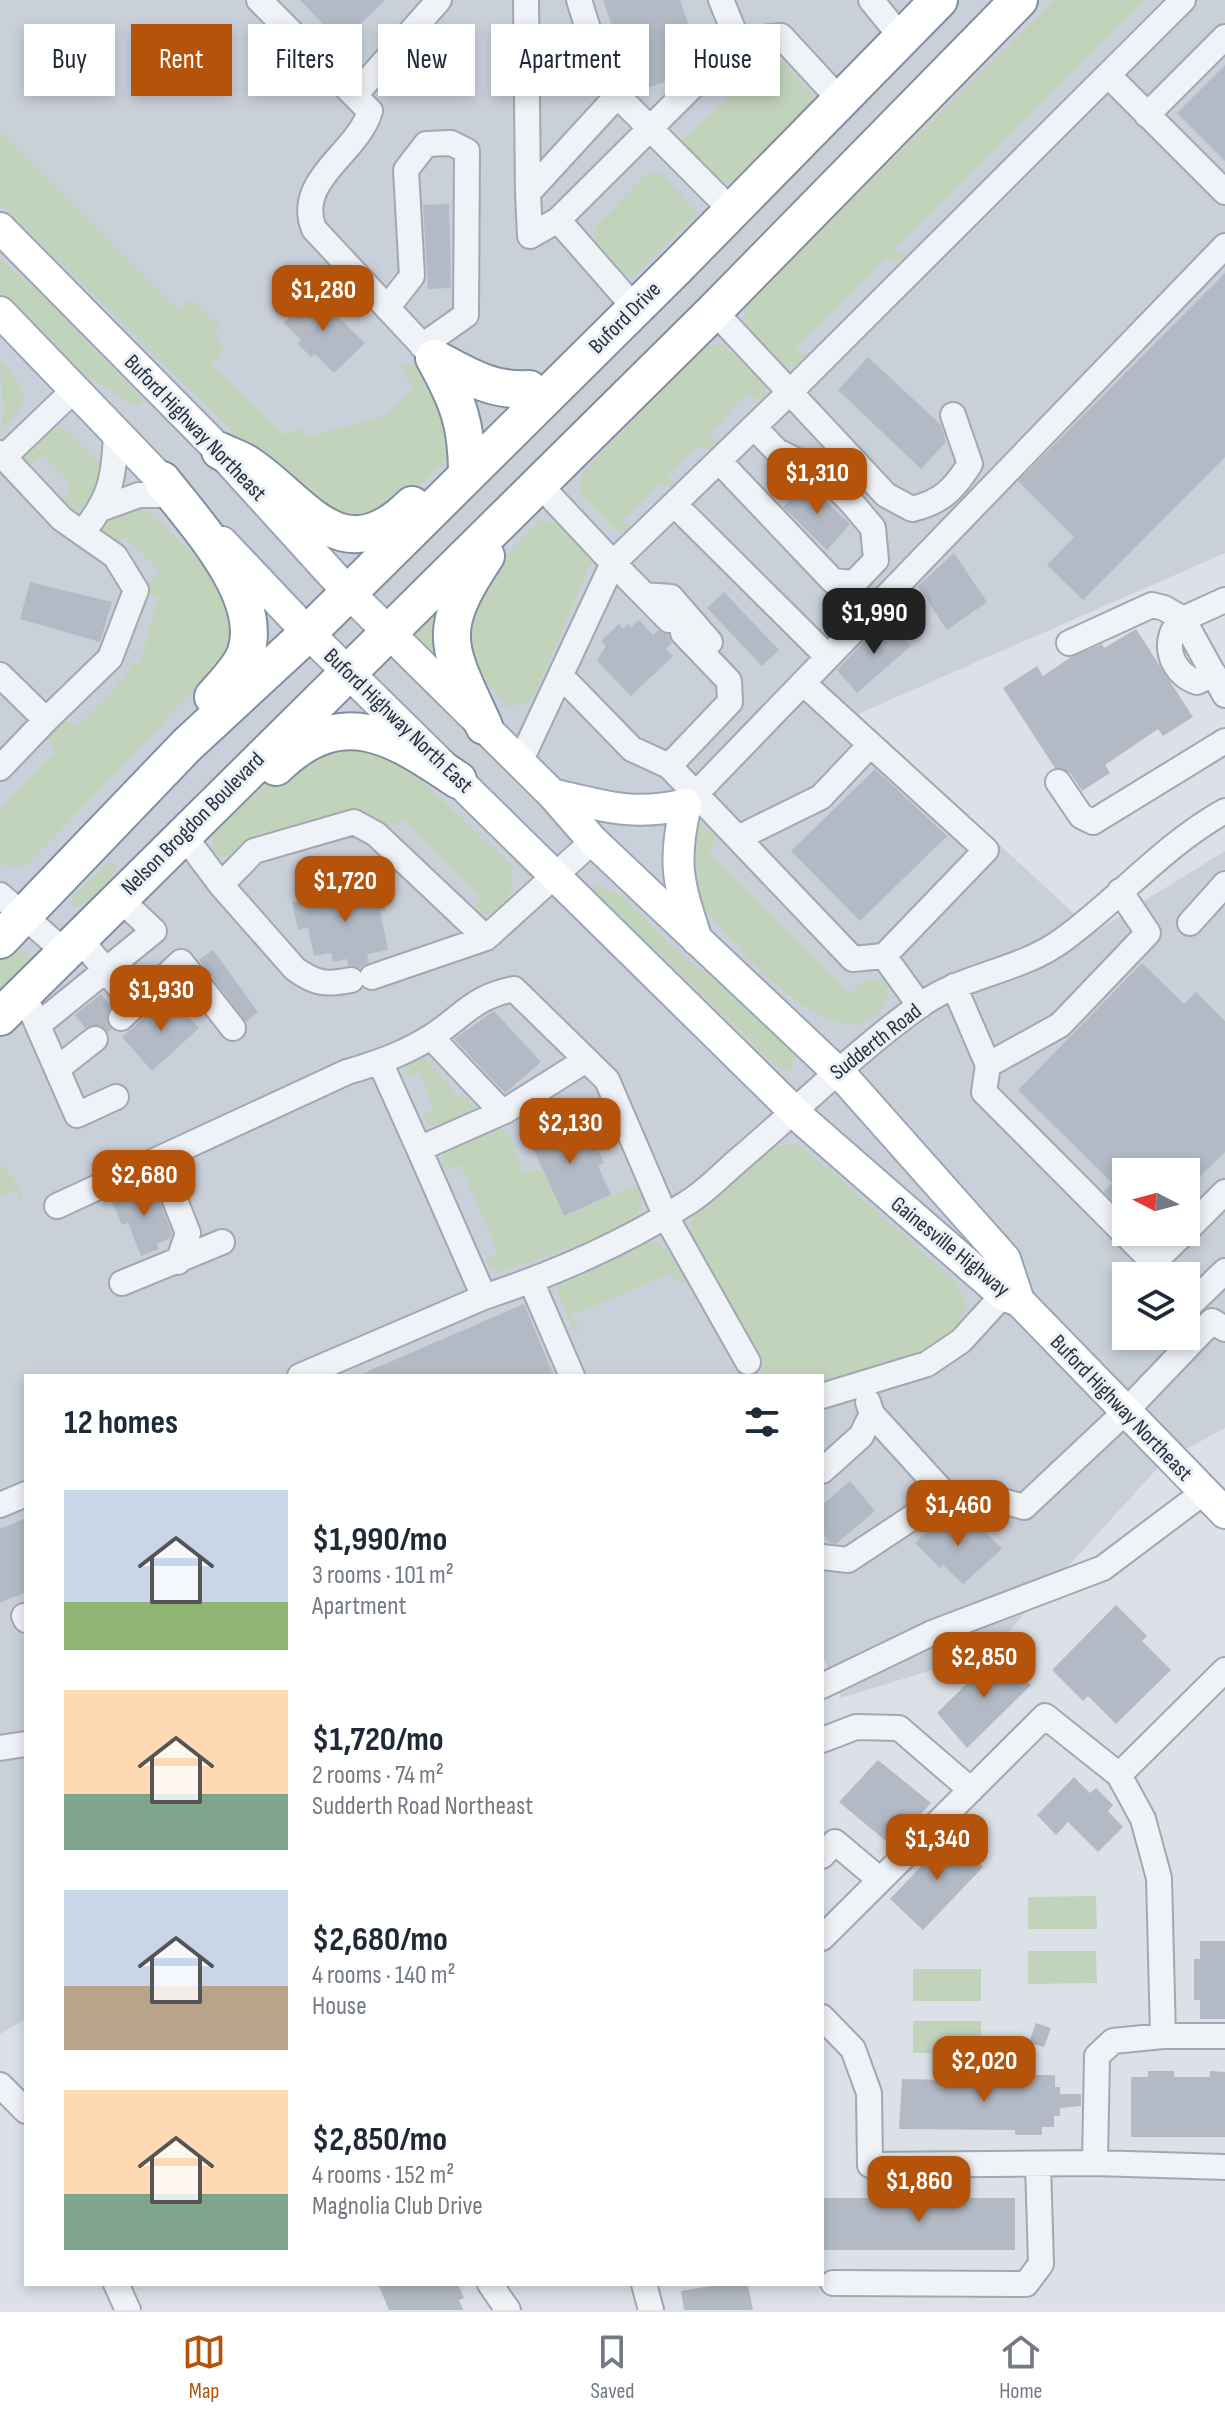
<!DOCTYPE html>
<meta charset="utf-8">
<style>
:root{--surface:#fff;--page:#f2f2f3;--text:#1f2937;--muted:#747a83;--line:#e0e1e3;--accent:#b45309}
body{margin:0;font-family:"Sofia Sans Condensed",sans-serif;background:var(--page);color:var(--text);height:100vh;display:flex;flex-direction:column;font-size:30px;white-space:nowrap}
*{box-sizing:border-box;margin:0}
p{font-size:26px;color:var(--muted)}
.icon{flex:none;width:44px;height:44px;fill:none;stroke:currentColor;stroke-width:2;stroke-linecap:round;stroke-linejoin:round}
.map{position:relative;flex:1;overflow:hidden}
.details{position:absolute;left:24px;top:1374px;width:800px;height:912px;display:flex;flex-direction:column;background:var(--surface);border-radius:0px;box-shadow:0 4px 12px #0003}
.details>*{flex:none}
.top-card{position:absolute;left:24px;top:24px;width:800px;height:72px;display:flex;gap:16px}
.needle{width:52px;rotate:276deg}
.tools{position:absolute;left:1112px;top:1158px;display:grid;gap:16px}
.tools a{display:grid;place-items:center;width:88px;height:88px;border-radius:0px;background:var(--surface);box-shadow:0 4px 12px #0003;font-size:40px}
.price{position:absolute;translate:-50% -68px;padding:0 18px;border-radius:16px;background:var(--accent);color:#fff;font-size:26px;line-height:52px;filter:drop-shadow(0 2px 4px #0008)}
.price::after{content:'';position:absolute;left:50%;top:48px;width:24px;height:18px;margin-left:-12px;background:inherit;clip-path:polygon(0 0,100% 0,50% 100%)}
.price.on{background:#222;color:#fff}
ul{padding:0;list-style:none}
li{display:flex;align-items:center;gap:24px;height:200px;padding:0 40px}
li span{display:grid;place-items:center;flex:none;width:224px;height:160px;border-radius:0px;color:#555}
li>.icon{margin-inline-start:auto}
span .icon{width:96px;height:96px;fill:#fffc;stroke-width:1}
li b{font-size:34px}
h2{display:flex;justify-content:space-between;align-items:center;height:96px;padding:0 40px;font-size:34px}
.chip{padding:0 28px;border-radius:0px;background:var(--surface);box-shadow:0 4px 12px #0003;font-size:28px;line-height:72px}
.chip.on{background:var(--accent);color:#fff}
.dock{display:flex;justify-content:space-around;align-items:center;height:112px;border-top:2px solid var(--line);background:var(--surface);font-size:22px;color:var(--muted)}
.dock a{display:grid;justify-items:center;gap:4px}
.dock .on{color:var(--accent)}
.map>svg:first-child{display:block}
</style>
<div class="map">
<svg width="1225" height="2310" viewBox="0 0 1225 2310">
<rect width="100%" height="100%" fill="#dce1e8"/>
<!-- built -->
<path fill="#cad0da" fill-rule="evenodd" d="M0,0h1225v553l-367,161 236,218 131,-81v577l-61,33 -174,191 -149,46 -19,-44v-278h-796v643l-26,15zM1126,1172h60v60h-60zM1126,1276h60v60h-60z"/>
<!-- green -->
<path fill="#c2d3bc" d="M1054,0h91l-251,249 13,9 -2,6 -18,-7 -92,91 14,9c-7,9 -14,10 -24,8 -17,-18 -53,-39 -36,-64z
M776,60l7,2 29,31 1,9 -83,82h-10l-39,-43 77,-73z
M0,131l178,179 13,-11 29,27 -6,9 10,14 -13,15 73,71 17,-7 7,9 79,-22 26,-28 -12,-17 4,-6c45,4 42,56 45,90l-5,7 -52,50 -49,10 -95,-73 -249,-245z
M648,173h14l36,41 -68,65 -34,-36 -3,-14z
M0,259l41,35 102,106 -5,7 -68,-40 -70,-73z
M720,343l44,39 2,16 -4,3 -15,-7 -39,40 12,9 -7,9 -16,-6 -30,29 12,11 -4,4 -15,-7 -39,38 11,6v5l-16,-2 -36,-36v-18l123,-129z
M0,361c31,33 33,38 0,72l3,-20z
M63,426l44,44 -3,15 -25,26 -6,-1 -10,-13 9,-12 -29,-30 -11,9 -9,-6 23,-29z
M140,504c28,27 92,76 92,117 0,17 -8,32 -17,47l-187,196 -14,3 -14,-3v-55l55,-58 -8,-15 18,-17 12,8 55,-57 -9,-9 17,3 18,-67 -10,-3 -2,-8 14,-15 -34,-34 -11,10 -15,-16 21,-22z
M540,520l17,4 35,36 -56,132 -9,10 -19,5 -38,-41 -6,-18 16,-65z
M443,600l-5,59 -26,-26z
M322,743l76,15 111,106c12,20 -6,55 -31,50l-4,-7 8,-9 -79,-79 -12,8 -24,-14 -93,20 -44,25 -17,-6v-17c35,-37 67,-64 109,-92z
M701,823l17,15 -10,13 141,142c11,-8 25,-21 38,-10 5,13 -1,23 -11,32 -51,44 -162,-90 -188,-129l4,-62z
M109,862l8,5 -17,28 -24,13 -4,-1 2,-12z
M595,883l28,14 62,62 45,29 65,67 -3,15h-12l-132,-127 -38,-29 -17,-26z
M13,950l17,1c-1,20 -16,34 -30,48v-42z
M422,1055l37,43 8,-1 7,10c-11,13 -36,24 -51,14l1,-6 10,-5 -14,-38 -14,5 -1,-13z
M497,1126l10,5 17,42 17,-5 23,49 72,-32 7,10c0,8 -3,17 -10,23 -19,17 -102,43 -131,54l-11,-3 -6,-8 13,-8 -38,-89 -14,6 -5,-6 5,-16z
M786,1144h11l11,8 148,129 11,23c-9,48 -106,65 -145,77v-5h-57l-74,-138 -2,-14 6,-11 76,-64z
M0,1164l18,20 5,19 -8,-12 -15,6z
M648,1241c19,1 36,25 38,42l-5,1 -11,-10 -100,42 11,12 -4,3 -5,-3 -15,-37 3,-11z
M1096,1896l1,33h-69v-32z
M1028,1951h68l1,32 -69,1z
M913,1969h68v32h-68z
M913,2021h68v32h-68z"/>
<!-- building -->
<path fill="#b3bac5" d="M300,0h85l-44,43z
M603,0h77l20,58 -18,18 -47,16z
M1225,65v96l-48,-48z
M449,204l2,84 -23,1 -5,-84z
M1225,273v184l-142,143 -36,-35 27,-28 -56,-56z
M312,292l53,51 -31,30 -19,-19 -4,3 -13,-13 3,-4 -17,-17z
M868,357l73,68 5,17 -25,27 -83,-79z
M806,482l44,42 -23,26 -44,-43z
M954,553l33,49 -40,28 -29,-44z
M30,582l82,20 -12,40 -80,-23z
M724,592l55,58 -17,16 -55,-58z
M887,618l24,28 -54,47 -20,-23z
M639,620l14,15 5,-5 10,5 4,8 -6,6 7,7 -42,40 -34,-35 9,-15 -5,-5 18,-17 4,5 5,-5 3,3z
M1136,629l57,88 -30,19 -5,-7 -53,36 5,8 -28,18 -12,-18 -15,-5 -52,-80 34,-22 6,10 28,-19 31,-13 2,4z
M875,769l72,67 -87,85 -69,-70z
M381,883l5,27 -6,1 8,39 -21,4 2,8 -9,6 -12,-3 -1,-6 -14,3 -2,-9 -17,3 -6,-29 -10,3 -6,-28z
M213,950l45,62 -12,10 -47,-62z
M1142,963l42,41 12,-12 29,29v131l-39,38v-18h-60v42l-22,-22 8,-9 -94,-93z
M101,994l10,13 -4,7 5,15 -4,3 -8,-7 -15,3 -10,-13z
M170,995l29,33 -47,43 -30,-34z
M494,1011l47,51 -36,31 -51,-54z
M575,1116l14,30 6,-3 9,20 -6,3 13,29 -47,21 -36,-79z
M152,1183l20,50 -2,5 -13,6 2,5 -18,7 -13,-33 -6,2 -11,-26z
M524,1304l30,72h-197z
M850,1481l25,30 -39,33 -5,-1 -9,-10v-28z
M26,1518v74l-26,11v-74z
M950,1518l16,16 11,-11 25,26 -39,35 -20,-19 -3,3 -25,-25 23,-23z
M1116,1605l31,31 -5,5 29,29 -55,54 -28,-28 -5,5 -31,-31z
M999,1652l32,33 -64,63 -30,-35z
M878,1760l53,43 -39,43 -53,-44z
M1074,1777l16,16 6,-5 17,17 -5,6 15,16 -25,25 -30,-30 -12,13 -19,-20z
M952,1834l31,33 -60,63 -33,-31z
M1200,1941h25v78h-25v-19h-6v-41h6z
M1036,2023l15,5 -7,19 -15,-4z
M1148,2071h26v6h36v-6l15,1v65h-94v-60h17z
M1002,2075h53v12h5v7h21v12l-21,2v8h-6v11h-12v8h-27v-5l-116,-1 3,-50 100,2z
M823,2198h192v52h-192z
M378,2284h80l6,14 -5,2 4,10h-74z
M723,2284h25l5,26h-69l-3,-19z"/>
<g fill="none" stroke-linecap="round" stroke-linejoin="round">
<defs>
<path id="minor" d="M259,0l111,111c-12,42 -76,69 -56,118l120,129
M526,0l2,193
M579,0l26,83 127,128
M721,0l17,41 43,-5 60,65
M871,0l31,38
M1108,75l117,117
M355,95l84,-95
M1147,115l78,-78
M558,220l-28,16 -2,-43 89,-97
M387,308l25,-32 -6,-106 20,-26 25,-1 16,8 -1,164 -44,31
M635,308l-77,-88 180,-179
M714,311l172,184 26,14c30,-7 42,-20 58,-45l-17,-49
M0,453l62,66 53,37 21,34 -26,68 -64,62
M4,457l72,-69
M719,461l114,120 21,2 22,-23 -3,-32 -22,-26 -28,-28 -46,-23 -23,-24
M674,504l154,153
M103,508l36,-13h35
M82,533c29,-35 32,-55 34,-99
M645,595l26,2 39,45
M1225,600l-42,19 42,76
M669,620l-56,-57 179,-173 391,-390
M1069,643l83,-38 12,3 19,11c-23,18 -14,54 14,63l17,-8
M0,675l46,45 -46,48
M561,676l71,73 37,17 184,193 31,-3 36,50
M803,683l183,167 -102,106
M520,762l93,-199 -74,-79
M669,766l61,-64 -1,-21 -46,-48
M1058,782l23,34 12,6 132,-81
M686,804l539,-558
M738,838l83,-41 49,-52
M191,845l30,40 33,-34 100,-29 22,12 110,104
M221,885l74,84c21,15 31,16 56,11
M0,895l65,57
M1190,923l35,-39
M79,938l56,68
M372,977l114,-39 107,-97
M954,986l34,79 -4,27 183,184
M31,1010l46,105 39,-18
M121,1018l60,-56 52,66
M38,1025l116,-94 -35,-33
M431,1037l71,75
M380,1062l39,87 86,-38 81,-51
M988,1065l72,-40 88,-92 -28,-42
M57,1069l38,-30
M419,1149l65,148c69,-23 141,-54 203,-94 20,-12 37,-31 55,-46 60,-51 115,-107 180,-153 43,-30 100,-33 142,-65 56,-41 100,-94 161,-128
M159,1160l29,73 -10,29
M57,1206l290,-134c31,-9 59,-19 87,-37 31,-21 40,-38 80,-46l93,91 58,135 83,147
M1186,1231l39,-39
M1154,1262l31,-30
M531,1281l41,95
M122,1283l100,-41
M1193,1302l32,-31
M300,1376l184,-79
M822,1396l105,-32 34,-23 42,-46
M872,1414l80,88
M822,1471l39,-35 11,-22 -4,-12
M0,1505l26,-11
M822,1557l26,3 80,-53 56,-11 40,11 100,-94 88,-92 13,8
M24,1616l2,4
M822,1686l110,-53 171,-65 101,-76
M822,1740l34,-13 43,1 72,62
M0,1748l26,-4
M1119,1775l24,44 16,59 4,158 -50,5 -16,15 -2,107 130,4
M822,1856l13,-14 45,38
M822,1938l223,-222 74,59 106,-105
M822,2017l31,32 16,44 1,72 225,-2
M1163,2036h62
M0,2085l26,26
M833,2283l193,1 15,-20 -3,-100
M116,2284l12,26
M490,2284l18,26
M644,2284l7,26"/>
<path id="major" d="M0,228l220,223 128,141 204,202 41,47 254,240 158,178 14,42 206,212
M0,312l177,184
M222,542l86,91 497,489 198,173 16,6
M552,794c51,12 82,23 134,10 -14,60 -8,78 11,136"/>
<path id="highway" d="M434,358c24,43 33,66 33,116
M434,358c32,17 58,34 95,31
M220,451c10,5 21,8 29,14 55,37 92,110 163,40
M162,480c33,43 102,115 84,172 -5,16 -22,32 -33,45
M484,726c-36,-79 -50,-93 2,-170
M276,767c66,-64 117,-31 182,13
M0,940l187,-195 121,-112 367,-364 264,-269
M0,1017l714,-706 305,-311"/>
</defs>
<!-- minor casing -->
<use href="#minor" stroke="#a1a8b2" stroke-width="28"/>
<!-- major casing -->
<use href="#major" stroke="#9aa5b5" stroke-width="34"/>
<!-- highway casing -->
<use href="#highway" stroke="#828fa0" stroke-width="40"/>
<!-- minor -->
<use href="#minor" stroke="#eff2f6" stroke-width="24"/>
<!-- major -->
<use href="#major" stroke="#fff" stroke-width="30"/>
<!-- highway -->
<use href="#highway" stroke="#fff" stroke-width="36"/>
</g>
<g text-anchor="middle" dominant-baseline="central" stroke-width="6" stroke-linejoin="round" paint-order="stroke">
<!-- street labels -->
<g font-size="22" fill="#242f3f" stroke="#ebf0f5">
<text transform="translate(625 318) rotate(-45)">Buford Drive</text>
<text transform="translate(195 428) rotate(46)">Buford Highway Northeast</text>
<text transform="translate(398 721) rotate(44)">Buford Highway North East</text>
<text transform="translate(193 824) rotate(-45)">Nelson Brogdon Boulevard</text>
<text transform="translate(876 1042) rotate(-38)">Sudderth Road</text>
<text transform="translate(950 1247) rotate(39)">Gainesville Highway</text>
<text transform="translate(1121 1408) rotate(46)">Buford Highway Northeast</text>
</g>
</g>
</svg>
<div class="tools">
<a><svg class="needle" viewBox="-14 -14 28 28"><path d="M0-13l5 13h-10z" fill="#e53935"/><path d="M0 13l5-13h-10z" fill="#747a83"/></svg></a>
<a><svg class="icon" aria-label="layers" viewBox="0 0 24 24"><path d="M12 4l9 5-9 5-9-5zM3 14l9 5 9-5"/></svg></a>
</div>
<b class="price" style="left:323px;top:333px">$1,280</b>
<b class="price" style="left:817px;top:516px">$1,310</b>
<b class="price on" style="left:874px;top:656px">$1,990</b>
<b class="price" style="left:345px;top:924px">$1,720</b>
<b class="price" style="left:161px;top:1033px">$1,930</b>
<b class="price" style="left:570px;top:1166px">$2,130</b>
<b class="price" style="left:144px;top:1218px">$2,680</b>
<b class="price" style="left:958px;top:1548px">$1,460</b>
<b class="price" style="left:984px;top:1700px">$2,850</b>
<b class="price" style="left:937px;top:1882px">$1,340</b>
<b class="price" style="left:984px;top:2104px">$2,020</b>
<b class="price" style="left:919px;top:2224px">$1,860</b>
<div class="top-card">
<a class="chip">Buy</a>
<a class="chip on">Rent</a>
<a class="chip">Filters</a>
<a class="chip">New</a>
<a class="chip">Apartment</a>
<a class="chip">House</a>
</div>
<section class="details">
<h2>12 homes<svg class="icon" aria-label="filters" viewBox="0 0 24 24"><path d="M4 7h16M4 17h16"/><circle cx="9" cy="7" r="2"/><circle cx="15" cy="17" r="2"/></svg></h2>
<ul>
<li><span style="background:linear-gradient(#c9d6e8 70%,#8fb573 0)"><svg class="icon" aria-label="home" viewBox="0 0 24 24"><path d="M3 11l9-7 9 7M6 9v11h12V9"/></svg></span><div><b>$1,990/mo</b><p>3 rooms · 101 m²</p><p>Apartment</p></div></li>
<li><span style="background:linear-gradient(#ffd9b3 65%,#7fa58c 0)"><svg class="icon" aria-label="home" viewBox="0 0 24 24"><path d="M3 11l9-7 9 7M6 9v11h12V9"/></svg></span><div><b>$1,720/mo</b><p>2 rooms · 74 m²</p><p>Sudderth Road Northeast</p></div></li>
<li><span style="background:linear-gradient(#c9d6e8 60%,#b9a48a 0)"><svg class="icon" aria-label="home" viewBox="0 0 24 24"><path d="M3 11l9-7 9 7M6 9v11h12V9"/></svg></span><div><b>$2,680/mo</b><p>4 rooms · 140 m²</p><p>House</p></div></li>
<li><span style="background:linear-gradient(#ffd9b3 65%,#7fa58c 0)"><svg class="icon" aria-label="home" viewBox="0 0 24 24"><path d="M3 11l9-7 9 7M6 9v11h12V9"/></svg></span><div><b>$2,850/mo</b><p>4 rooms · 152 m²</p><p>Magnolia Club Drive</p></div></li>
</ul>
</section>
</div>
<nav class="dock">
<a class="on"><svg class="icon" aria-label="map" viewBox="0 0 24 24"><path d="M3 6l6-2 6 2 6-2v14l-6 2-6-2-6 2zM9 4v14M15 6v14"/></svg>Map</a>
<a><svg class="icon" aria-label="saved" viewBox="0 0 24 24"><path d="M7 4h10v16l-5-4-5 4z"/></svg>Saved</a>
<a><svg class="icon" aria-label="home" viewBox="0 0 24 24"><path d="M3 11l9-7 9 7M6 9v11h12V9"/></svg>Home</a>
</nav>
